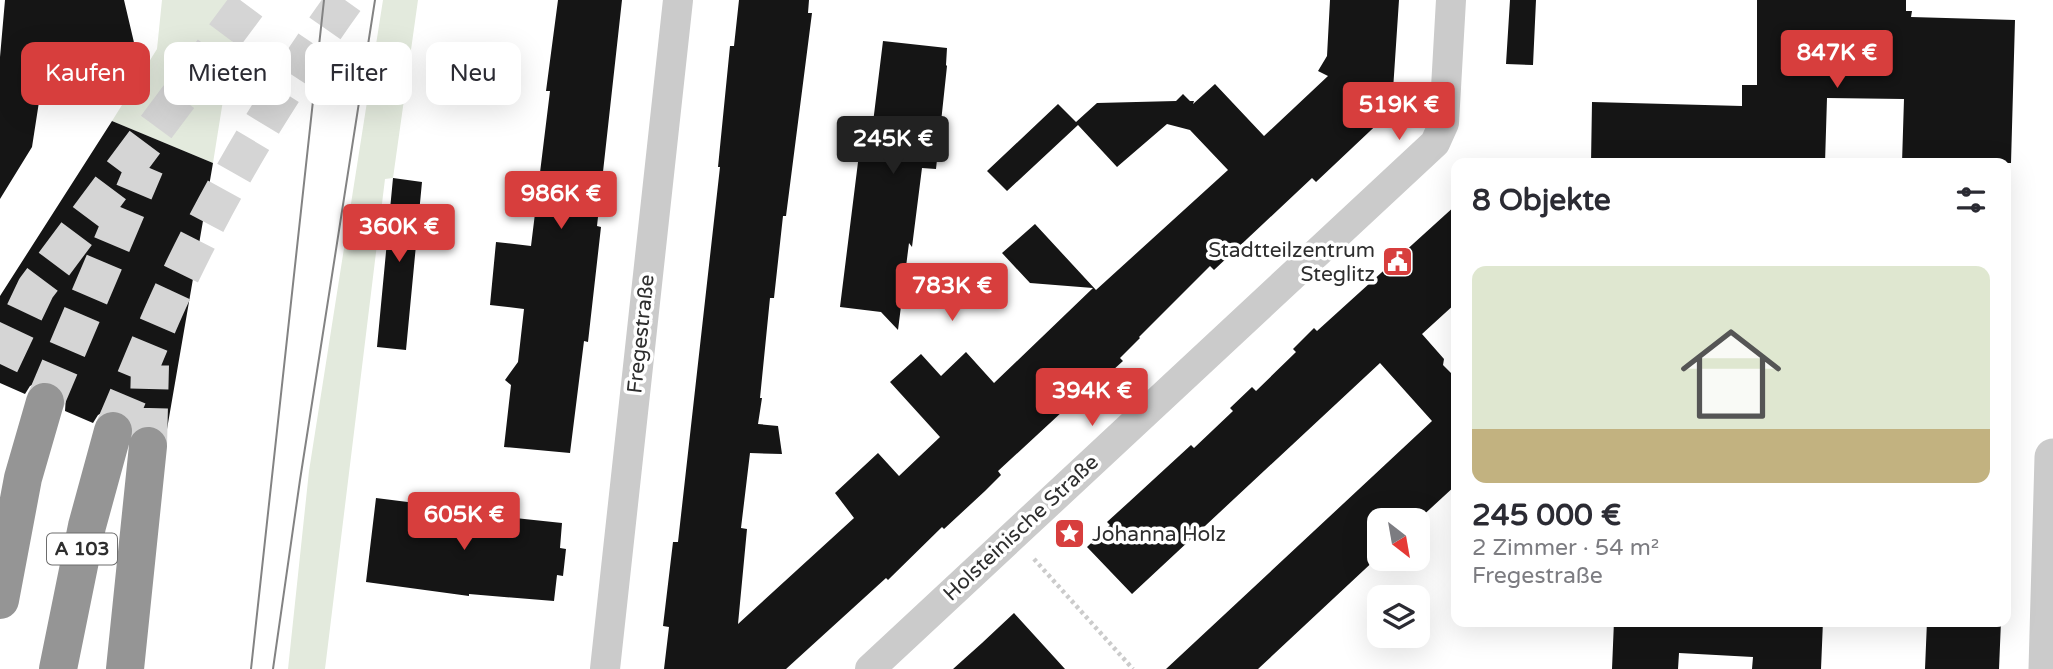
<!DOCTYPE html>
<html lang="de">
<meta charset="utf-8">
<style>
:root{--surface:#fff;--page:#f7f7f7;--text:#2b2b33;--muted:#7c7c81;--line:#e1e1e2;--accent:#d73e3d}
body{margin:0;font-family:"Varela Round",sans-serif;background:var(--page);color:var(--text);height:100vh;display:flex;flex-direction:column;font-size:26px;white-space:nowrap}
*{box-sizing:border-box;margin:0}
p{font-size:23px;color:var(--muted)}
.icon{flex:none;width:38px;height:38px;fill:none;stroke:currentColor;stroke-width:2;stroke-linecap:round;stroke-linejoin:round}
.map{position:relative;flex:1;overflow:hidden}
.details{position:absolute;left:1451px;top:158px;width:560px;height:469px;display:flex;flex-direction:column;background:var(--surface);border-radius:14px;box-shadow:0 7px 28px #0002}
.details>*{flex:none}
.top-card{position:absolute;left:21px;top:42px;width:665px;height:63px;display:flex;gap:14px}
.needle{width:46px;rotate:149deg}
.buttons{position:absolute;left:1367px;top:508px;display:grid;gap:14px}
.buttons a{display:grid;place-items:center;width:63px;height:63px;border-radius:14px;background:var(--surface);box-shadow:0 7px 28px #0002;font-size:35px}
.price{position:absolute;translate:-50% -60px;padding:0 16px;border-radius:7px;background:var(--accent);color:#fff;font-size:23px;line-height:46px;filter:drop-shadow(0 2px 4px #0008)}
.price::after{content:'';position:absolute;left:50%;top:42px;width:21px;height:16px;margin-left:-10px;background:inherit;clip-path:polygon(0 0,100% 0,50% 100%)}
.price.selected{background:#222;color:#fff}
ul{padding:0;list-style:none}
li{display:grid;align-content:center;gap:14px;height:371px;padding:0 21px}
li+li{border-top:2px solid var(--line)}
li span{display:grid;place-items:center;height:217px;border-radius:14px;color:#555}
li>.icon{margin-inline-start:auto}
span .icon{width:126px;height:126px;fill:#fffc;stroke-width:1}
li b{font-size:30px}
h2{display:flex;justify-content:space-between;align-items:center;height:84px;padding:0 21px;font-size:30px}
.pill{padding:0 24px;border-radius:14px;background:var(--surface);box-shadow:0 7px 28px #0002;font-size:24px;line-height:63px}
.pill.selected{background:var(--accent);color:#fff}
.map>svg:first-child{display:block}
</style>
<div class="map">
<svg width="2053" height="669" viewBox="0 0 2053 669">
<rect width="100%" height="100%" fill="#fff"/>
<!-- green -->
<path fill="#e3eadd" d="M162,0h77l-26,163 -101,-42 45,-72z
M383,0h35l-25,178 -8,1 -60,490h-37l21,-198z"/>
<!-- building -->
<path fill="#151515" d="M5,0h119l16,68 -51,12 -46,-4 -11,71 -32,52v-142z
M558,0h64l-25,226 4,1 -13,115 -4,-1 -14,112 -66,-6 7,-62 -6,-5 13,-18 6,-53 -34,-4 6,-63 35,4 19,-155h-4z
M739,0h70l-1,13h4l-26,203h-3l-9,82h-4l-10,100h2l-4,26 20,2 4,28 -32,-1 -9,75 6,1 -9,95 116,-106 -19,-25 43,-40 21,23 41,-39 -50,-55 31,-28 20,22 25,-24 28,31 99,-95 -63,-5 -28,-30 33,-29 61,66 132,-120 -38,-40 -23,-6 -50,43 -39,-42 -71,66 -20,-20 71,-67 18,18 21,-19 79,-2 7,-7 7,7h4l-1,3 22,-20 49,52 64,-60 -10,-5 9,-15 3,-56h69l-7,105 -5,4v6l-71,67 -4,-4 -98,92 -4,-4 -71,71 1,1 -20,20 3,3 -21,19 -3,-2 -36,33 -65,60 3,4 -16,16 -41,38 -2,-2 -54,53 -2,-2 -100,91h-122l5,-42 -6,-1 10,-84h5l42,-375h-2l12,-121h4z
M1510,0h26l-3,65 -27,-1z
M1757,0h149v11h6l-1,6 104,3 -4,143h-109l2,-64 -77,-1 -2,65h-234l1,-61 150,4v-21h15z
M883,41l64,7 -1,17 1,1 -11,103 -14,-1 -10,79 -3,-4 -11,87 -17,-18 -41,-5 21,-169 10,1z
M112,121l101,42 -47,272 -6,-7 -9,-4 -11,2 -6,4 -5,-14 -11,-6h-11l-9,5 -5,8 -28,-12 1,-15 -5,-9 -9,-6h-13l-9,5 -5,8 -25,-11v-87z
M393,178l29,4 -16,168 -29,-3z
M1456,205v98l-34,31 22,25 -1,6 13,13v107l-38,35h-39v36l-121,113h-92l266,-248 -52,-58 -248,231 -45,-47 23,-22 -3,-3 22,-20 62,-57 3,3 39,-37 -3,-3 22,-21 4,4 40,-39 -3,-3 21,-21 3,3z
M376,498l103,13v3l83,9 -2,25 6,1 -3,27 -6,-1 -3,26 -85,-7v2l-103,-14z
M1014,613l51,56h-112l29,-26z
M1614,621h209l-2,48h-69l1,-12 -74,-4 -1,16h-66z
M1927,621h74l-2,48h-74z"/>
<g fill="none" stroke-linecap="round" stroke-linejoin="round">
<!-- motorway-tunnel -->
<path stroke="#d5d5d5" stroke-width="38" stroke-dasharray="38 19" stroke-linecap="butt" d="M0,364l36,-76 215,-288
M45,402l100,-236
M113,431c23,-52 43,-106 68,-157 46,-96 102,-188 164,-274
M148,446l2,-81"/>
<!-- path -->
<path stroke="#cbcbcb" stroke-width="4.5" stroke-dasharray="3.5 3.5" stroke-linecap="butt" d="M1034,559l99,110"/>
<!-- minor -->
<path stroke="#cbcbcb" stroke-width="30" d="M605,669l73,-669
M870,669l565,-526 9,-20 7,-123"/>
<!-- tertiary -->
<path stroke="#cbcbcb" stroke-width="37" d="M2047,669l6,-212"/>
<!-- motorway -->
<path stroke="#959595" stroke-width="38" d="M0,600l23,-122 22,-76
M58,669l29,-143 26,-95
M125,669l23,-223"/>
<!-- tram -->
<path stroke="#838383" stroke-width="2" d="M251,669l73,-669
M273,669l27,-189 75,-480"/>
</g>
<!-- icons -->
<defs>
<symbol id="civic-square" viewBox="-11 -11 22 22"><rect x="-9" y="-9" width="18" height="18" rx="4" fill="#d73e3d" stroke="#fff"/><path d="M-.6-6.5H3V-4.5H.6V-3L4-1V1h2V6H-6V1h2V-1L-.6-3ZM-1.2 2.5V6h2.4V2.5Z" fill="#fff"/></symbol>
<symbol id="sight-square" viewBox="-11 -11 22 22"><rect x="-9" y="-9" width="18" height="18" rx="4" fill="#d73e3d" stroke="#fff"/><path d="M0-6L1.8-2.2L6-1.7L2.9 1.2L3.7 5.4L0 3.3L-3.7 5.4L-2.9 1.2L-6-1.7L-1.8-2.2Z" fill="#fff"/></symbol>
</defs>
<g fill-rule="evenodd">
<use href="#civic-square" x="1380" y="244" width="35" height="35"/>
<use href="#sight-square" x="1052" y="516" width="35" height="35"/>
</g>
<g text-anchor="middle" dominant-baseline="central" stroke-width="7" stroke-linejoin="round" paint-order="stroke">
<!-- shield labels -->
<rect fill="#fff" stroke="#6d6d6d" stroke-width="2" x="47" y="533.5" width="70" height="31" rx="5"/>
<g font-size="19" font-weight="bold" fill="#2e2e2e">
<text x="82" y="549">A 103</text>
</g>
<!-- poi labels -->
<g font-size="21" fill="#2e2e2e" stroke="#fff" text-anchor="end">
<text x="1375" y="250">Stadtteilzentrum<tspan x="1375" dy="24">Steglitz</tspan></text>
<text x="1092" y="534" text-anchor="start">Johanna Holz</text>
</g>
<!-- street labels -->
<g font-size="21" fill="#2e2e2e" stroke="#fff">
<text transform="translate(641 334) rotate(-84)">Fregestraße</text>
<text transform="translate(1021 528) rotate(-43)">Holsteinische Straße</text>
</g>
</g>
</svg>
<div class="buttons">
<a><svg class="needle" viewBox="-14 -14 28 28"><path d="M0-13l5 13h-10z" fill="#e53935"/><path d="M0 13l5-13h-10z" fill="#7c7c81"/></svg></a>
<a><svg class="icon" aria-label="layers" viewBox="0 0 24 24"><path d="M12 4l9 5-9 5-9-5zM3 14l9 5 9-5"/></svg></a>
</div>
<b class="price" style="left:1837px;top:90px">847K €</b>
<b class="price" style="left:1399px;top:142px">519K €</b>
<b class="price selected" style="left:893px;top:176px">245K €</b>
<b class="price" style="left:561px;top:231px">986K €</b>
<b class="price" style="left:399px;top:264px">360K €</b>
<b class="price" style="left:952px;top:323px">783K €</b>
<b class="price" style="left:1092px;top:428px">394K €</b>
<b class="price" style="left:464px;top:552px">605K €</b>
<div class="top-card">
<a class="pill selected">Kaufen</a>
<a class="pill">Mieten</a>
<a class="pill">Filter</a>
<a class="pill">Neu</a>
</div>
<section class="details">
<h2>8 Objekte<svg class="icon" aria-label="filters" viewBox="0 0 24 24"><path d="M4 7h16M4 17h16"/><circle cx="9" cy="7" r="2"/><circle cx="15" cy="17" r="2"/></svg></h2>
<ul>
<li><span style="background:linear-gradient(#dfe7d0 75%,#c2b280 0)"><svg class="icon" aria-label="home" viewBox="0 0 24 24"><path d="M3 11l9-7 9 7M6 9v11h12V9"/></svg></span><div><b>245 000 €</b><p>2 Zimmer · 54 m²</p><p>Fregestraße</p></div></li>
</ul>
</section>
</div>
